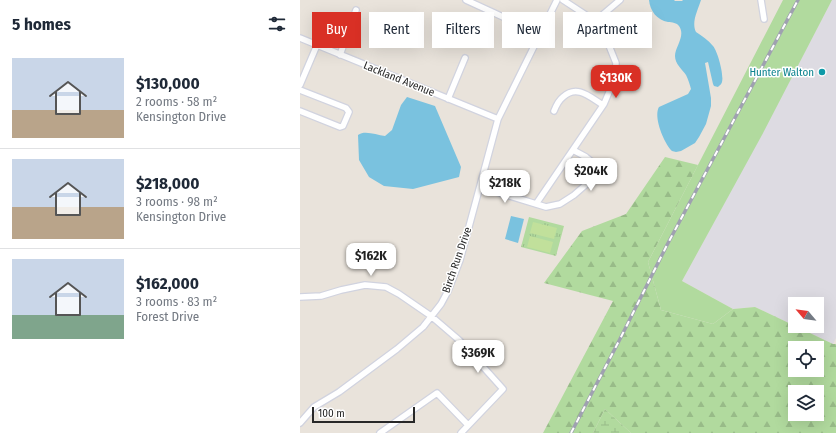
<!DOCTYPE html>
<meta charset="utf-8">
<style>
:root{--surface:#fff;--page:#f6f6f7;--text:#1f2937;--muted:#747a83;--line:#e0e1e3;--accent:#d93025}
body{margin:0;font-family:"Fira Sans Condensed",sans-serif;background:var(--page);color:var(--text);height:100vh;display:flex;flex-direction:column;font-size:15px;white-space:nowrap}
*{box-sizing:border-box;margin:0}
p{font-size:13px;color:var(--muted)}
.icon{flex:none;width:22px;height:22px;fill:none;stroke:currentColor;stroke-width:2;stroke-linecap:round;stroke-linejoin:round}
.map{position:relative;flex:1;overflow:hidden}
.details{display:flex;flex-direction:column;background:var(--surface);width:300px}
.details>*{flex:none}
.top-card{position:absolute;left:12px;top:12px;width:380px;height:36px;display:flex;gap:8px}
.needle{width:26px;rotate:299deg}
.tools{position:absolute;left:488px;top:297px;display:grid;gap:8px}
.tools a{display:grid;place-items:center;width:36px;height:36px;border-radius:0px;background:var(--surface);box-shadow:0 4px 16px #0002;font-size:20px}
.scale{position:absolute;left:12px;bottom:10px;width:103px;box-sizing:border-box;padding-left:4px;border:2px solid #282828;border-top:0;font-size:11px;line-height:14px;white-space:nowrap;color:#282828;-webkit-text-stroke:3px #fff;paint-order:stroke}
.price{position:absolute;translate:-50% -34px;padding:0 9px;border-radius:8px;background:#fff;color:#222;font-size:13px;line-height:26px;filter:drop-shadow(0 1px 2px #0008)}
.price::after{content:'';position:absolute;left:50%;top:24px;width:12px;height:9px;margin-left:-6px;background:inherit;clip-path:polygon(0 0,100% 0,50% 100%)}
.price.active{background:var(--accent);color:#fff}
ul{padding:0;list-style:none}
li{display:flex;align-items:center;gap:12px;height:100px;padding:0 12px}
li+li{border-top:1px solid var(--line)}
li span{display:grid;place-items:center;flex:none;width:112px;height:80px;border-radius:0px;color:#555}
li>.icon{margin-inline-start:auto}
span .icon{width:48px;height:48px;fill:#fffc;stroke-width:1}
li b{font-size:17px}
h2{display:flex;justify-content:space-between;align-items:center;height:48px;padding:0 12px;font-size:17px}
.chip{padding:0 14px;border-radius:0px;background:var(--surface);box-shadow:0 4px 16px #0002;font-size:14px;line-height:36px}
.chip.active{background:var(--accent);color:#fff}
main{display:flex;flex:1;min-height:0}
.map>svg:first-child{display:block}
</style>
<main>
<section class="details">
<h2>5 homes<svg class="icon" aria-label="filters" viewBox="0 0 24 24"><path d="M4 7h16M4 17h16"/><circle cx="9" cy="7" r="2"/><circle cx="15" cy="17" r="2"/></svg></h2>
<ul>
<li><span style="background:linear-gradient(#c9d6e8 65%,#b9a48a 0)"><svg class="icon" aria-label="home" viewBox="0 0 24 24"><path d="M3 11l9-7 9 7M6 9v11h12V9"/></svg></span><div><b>$130,000</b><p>2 rooms · 58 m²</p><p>Kensington Drive</p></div></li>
<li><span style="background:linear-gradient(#c9d6e8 60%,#b9a48a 0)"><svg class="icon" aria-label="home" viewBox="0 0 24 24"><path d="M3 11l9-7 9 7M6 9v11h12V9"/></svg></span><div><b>$218,000</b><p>3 rooms · 98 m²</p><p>Kensington Drive</p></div></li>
<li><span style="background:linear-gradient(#c9d6e8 70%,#7fa58c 0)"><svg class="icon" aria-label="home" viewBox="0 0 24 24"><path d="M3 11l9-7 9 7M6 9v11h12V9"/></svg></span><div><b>$162,000</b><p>3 rooms · 83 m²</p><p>Forest Drive</p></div></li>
</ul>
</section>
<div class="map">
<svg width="536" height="433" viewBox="0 0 536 433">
<defs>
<pattern id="forest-firs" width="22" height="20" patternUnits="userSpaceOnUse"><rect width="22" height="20" fill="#b1da9e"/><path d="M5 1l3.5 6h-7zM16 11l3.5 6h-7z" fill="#98bb88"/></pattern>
<pattern id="wetland-marsh" width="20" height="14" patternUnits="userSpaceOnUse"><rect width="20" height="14" fill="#b1da9e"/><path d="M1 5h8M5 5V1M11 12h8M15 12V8" fill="none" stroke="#98bb88"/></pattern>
<pattern id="park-tufts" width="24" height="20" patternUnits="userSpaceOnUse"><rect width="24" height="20" fill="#b1da9e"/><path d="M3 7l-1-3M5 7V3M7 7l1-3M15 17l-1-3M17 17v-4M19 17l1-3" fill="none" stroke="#98bb88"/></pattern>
</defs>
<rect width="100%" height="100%" fill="#e9e3db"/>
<!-- industrial -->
<path fill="#dddbe2" d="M532,0h4v338l-3,6 -37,-18h21v-22h-22v22l-40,-19 -22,2 -51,-28 80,-147z"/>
<!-- grass -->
<path fill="#b1da9e" d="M483,0h49l-70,135 -80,146 51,28 -20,15 -52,-14 -13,-48z"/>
<!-- forest -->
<path fill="url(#forest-firs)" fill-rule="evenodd" d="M365,157l33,8 -50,97 13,48 52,14 20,-15 22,-2 78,37h3v89h-205l-26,-24 -12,24h-50l70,-132 -69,-18 38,-52 44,-17zM495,348h22v22h-22zM495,392h22v22h-22z"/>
<!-- wetland -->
<path fill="url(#wetland-marsh)" d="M305,409l26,24h-38z"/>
<!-- park -->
<path fill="url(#park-tufts)" d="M229,217l35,9 -8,30 -35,-9z"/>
<!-- pitch -->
<path fill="#c1e09b" d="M233,222l24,6 -3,11 -24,-6z
M230,236l23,6 -3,11 -23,-6z"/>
<!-- water -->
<path fill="#7ac2df" d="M349,0h25l1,1h7l1,-1h18c-3,10 -10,22 -5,32 6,4 12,8 17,14 5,6 11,29 9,36 -1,3 -2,3 -4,5l-4,-1 -1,-2 -5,-22 -3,1 6,35v8l-5,18 -7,13 -4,6 -14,8 -5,1 -4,-1c-8,-8 -19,-34 -13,-44l29,-13 3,-5c-1,-4 -3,-10 -5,-14 -4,-6 -11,-11 -11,-19 0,-9 11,-20 4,-30 -2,-3 -7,-4 -11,-4 -11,-2 -18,-11 -19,-22z
M107,97l28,9 26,61 -2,10 -46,12 -29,-3 -15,-9 -10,-17 -1,-25c7,-5 18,0 27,1l7,-6 9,-25z
M211,216l13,3 -6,24 -13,-4z"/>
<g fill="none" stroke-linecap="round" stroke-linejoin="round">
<defs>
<path id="minor" d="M166,0l74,34
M461,0l3,19
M294,22l26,-22
M0,38l198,81
M40,55l16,-45
M0,85l17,-40
M0,90l46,18 3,4 -6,14 -3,1 -40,-16
M148,99l17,-41
M254,111c2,-5 5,-11 9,-14 14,-13 27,0 40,8
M180,187l66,20 14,-3 14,-9 16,-14 3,-12 -1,-7 -6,-5 -13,-7
M236,204l68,-100 11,-26 1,-15 -8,-20 -9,-15 -10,-11 -26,-17
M0,297l21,-1 20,-6 24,-5 21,2 13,7 32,22 28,24 44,49 -42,44
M0,423l14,-16 25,-15 58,-43 26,-22 18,-23 7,-13 12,-31 38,-141 59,-119
M80,433l57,-40 31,32"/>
</defs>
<!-- minor casing -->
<use href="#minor" stroke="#d1d3df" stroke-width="8"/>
<!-- minor -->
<use href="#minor" stroke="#fff" stroke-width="5.5"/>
<defs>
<path id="rail" d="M271,433l49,-94 47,-94 131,-245"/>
</defs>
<!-- rail casing -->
<use href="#rail" stroke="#9fa1b0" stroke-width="3.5"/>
<!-- rail -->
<use href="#rail" stroke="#fff" stroke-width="2" stroke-dasharray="6" stroke-linecap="butt"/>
</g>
<!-- markers -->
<circle fill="#0f9aa8" stroke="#fff" stroke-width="1.5" cx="522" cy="72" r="4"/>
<g text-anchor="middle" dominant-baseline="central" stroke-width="3" stroke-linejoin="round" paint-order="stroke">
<!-- culture labels -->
<g font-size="11" fill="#0d838f" stroke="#fff" text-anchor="end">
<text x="514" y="72">Hunter Walton</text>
</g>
<!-- street labels -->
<g font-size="11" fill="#282828" stroke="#fff">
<text transform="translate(99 79) rotate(22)">Lackland Avenue</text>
<text transform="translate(157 260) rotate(-71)">Birch Run Drive</text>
</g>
</g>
</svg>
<div class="tools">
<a><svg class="needle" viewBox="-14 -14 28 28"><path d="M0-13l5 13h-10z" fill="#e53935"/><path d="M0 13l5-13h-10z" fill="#747a83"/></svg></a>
<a><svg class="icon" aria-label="locate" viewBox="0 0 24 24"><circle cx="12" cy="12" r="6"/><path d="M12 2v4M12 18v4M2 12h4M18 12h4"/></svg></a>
<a><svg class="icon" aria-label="layers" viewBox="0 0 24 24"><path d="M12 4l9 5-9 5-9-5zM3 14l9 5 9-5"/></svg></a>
</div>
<div class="scale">100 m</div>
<b class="price active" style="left:316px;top:99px">$130K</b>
<b class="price" style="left:291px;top:192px">$204K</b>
<b class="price" style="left:205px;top:204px">$218K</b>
<b class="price" style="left:71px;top:277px">$162K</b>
<b class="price" style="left:178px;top:374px">$369K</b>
<div class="top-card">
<a class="chip active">Buy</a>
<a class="chip">Rent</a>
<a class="chip">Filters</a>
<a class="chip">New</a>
<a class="chip">Apartment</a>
</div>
</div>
</main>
